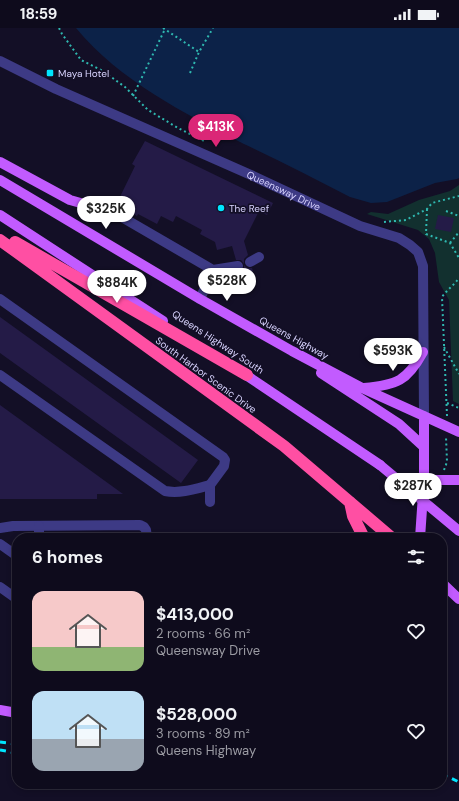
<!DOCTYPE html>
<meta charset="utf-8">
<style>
:root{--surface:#0e0b1c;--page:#1c1929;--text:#f1f3f6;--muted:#9b9ba3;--line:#2e2b3b;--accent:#db2777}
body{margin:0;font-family:"DM Sans",sans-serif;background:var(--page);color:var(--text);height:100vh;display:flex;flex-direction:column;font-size:15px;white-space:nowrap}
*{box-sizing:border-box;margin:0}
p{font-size:13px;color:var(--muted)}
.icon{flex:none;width:22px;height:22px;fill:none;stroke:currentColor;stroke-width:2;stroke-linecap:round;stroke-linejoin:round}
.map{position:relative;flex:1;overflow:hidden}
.side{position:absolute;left:12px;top:505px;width:435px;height:256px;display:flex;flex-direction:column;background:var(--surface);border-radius:16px;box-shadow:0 2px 6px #0003,0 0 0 1px var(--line)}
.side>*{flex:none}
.price{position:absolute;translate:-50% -34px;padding:0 9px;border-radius:14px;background:#fff;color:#222;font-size:13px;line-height:26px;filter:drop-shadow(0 1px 2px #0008)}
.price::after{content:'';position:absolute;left:50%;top:24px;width:12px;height:9px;margin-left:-6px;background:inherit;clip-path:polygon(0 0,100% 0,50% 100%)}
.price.on{background:var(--accent);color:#fff}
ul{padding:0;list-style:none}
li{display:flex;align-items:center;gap:12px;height:100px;padding:0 20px}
li span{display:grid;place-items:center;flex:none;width:112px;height:80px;border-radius:12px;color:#555}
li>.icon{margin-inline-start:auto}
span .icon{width:48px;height:48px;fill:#fffc;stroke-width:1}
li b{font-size:17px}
h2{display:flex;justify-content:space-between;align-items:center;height:48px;padding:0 20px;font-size:17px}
.status{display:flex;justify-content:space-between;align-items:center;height:28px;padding:0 20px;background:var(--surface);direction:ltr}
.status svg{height:11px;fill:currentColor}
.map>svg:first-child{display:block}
</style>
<div class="status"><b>18:59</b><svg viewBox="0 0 49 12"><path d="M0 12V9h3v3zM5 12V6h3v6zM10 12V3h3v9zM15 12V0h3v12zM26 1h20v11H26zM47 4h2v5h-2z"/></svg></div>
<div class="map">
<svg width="459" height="773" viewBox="0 0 459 773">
<rect width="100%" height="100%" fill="#130f26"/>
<!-- green -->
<path fill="#12302f" d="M459,157v219l-6,-3 -4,-101 -10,-18 -4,-29 -6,-14 -11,-9 -51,-16 4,-2 17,2 31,-14 31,-9z"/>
<!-- water -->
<path fill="#0c2248" d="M76,0h383v150l-2,1 -22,4 -48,19 -16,1 -21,-6c-35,-18 -70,-36 -106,-53 -60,-31 -124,-63 -168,-116z"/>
<!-- building -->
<path fill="#241b47" d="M145,113l128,62 -6,12 -8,-4 -15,30 4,14 -4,4v5l-3,-4h-5l-4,-14 -15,4 -2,-8 -15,-8 2,-4 -26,-14 -3,6 -12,-6 -4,8 -19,-10 -1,2 -21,-11 19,-39 -3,-2z
M438,187l16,3 -3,14 -16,-3z
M244,237l3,3h5l1,3 -12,4 -1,-3 4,-3z
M0,289l198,143 -17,23 -181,-130z
M0,377l123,89h-26v5h-97z"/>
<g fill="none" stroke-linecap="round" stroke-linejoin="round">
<!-- path -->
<path stroke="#2fb8b0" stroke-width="2" stroke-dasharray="2 3" stroke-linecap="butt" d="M59,0l3,6 19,26 22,11 22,16 23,23 30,18 28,14
M163,0l36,24
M190,45l9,-21 14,-24
M133,68l32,-67
M427,181l-1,25 24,9 9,15
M446,183l13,5
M384,194l22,-2 21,-11 5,-6 27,-7
M450,215l9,-11
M444,319l15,27
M447,375l12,5
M447,388l-5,-119c5,-7 12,-12 17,-19
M444,442l3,-8 -1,-25"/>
<!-- minor -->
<g stroke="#3d3a85" stroke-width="10">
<path id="s1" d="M0,33l56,28 195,86 109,51 39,12 11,7 8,7 5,14 1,150"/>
<path d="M101,177l112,65 25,-4"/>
<path d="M250,234l9,-5"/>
<path d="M0,271l223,158 2,3 -1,6 -14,19v17"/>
<path d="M200,271l13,-29"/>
<path d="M0,347l165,116c15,3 30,-2 45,-6"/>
<path d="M0,500l13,-2 127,-1 4,2 2,3 1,8"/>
<path d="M39,510v-12"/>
<path d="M0,516l17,12"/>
<path d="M0,559l17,12"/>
</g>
<!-- major -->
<path stroke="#c25bff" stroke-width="10" d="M0,134l70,38 14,4 17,1
M0,152l200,119 92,52 70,37 97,44
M0,187l163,106
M240,343l140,94
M321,345l78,51 24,22
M364,360c33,-3 43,-7 59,-36
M424,452h35
M420,510l4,-58v-64
M442,555l17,16
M0,682l17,3"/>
<!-- highway -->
<path stroke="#ff4fa3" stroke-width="12" d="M0,212l284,206 108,92
M15,214l232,133
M350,474l3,14 11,22"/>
<!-- rail -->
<path stroke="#00e5ff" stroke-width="3" stroke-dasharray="6 5" stroke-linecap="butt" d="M0,714l17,2
M0,722l17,3
M442,746l17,8"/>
<!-- major-bridge -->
<path stroke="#c25bff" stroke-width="10" d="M380,437l79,66"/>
</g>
<!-- markers -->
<g fill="#00e5ff" stroke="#130f26" stroke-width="1.5">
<rect x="46" y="41" width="8" height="8" rx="2"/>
<circle cx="221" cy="180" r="4"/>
</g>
<g text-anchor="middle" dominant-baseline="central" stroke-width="3.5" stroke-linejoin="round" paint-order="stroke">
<!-- poi labels -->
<g font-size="10" fill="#d9d4ff" stroke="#130f26" text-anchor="start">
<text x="58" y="45">Maya Hotel</text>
<text x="229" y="180">The Reef</text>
</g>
<!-- street labels -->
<g font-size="10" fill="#d9d4ff" stroke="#130f26">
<text stroke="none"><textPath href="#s1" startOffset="312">Queensway Drive</textPath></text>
<text transform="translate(294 310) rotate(29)">Queens Highway</text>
<text transform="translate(218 314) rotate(33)">Queens Highway South</text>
<text transform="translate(206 347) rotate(36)">South Harbor Scenic Drive</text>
</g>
</g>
</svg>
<b class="price on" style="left:216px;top:120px">$413K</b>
<b class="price" style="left:106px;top:202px">$325K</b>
<b class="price" style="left:227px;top:274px">$528K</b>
<b class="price" style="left:117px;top:276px">$884K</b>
<b class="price" style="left:393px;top:344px">$593K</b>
<b class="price" style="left:413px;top:479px">$287K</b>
<section class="side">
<h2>6 homes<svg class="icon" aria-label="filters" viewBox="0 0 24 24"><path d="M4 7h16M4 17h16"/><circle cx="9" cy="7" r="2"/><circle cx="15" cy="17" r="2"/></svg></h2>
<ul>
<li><span style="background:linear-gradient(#f6c9c9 70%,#8fb573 0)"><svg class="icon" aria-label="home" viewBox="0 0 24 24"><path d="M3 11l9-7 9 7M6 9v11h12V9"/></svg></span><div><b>$413,000</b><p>2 rooms · 66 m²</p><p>Queensway Drive</p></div><svg class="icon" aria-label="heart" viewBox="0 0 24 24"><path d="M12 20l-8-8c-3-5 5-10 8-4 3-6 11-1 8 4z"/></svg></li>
<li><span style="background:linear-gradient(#bfe0f5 60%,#9aa5b1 0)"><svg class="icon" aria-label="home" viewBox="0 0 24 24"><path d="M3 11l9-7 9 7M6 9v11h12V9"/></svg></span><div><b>$528,000</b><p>3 rooms · 89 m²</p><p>Queens Highway</p></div><svg class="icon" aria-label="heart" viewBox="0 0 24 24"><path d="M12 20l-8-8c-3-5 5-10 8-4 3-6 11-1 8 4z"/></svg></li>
</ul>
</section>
</div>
